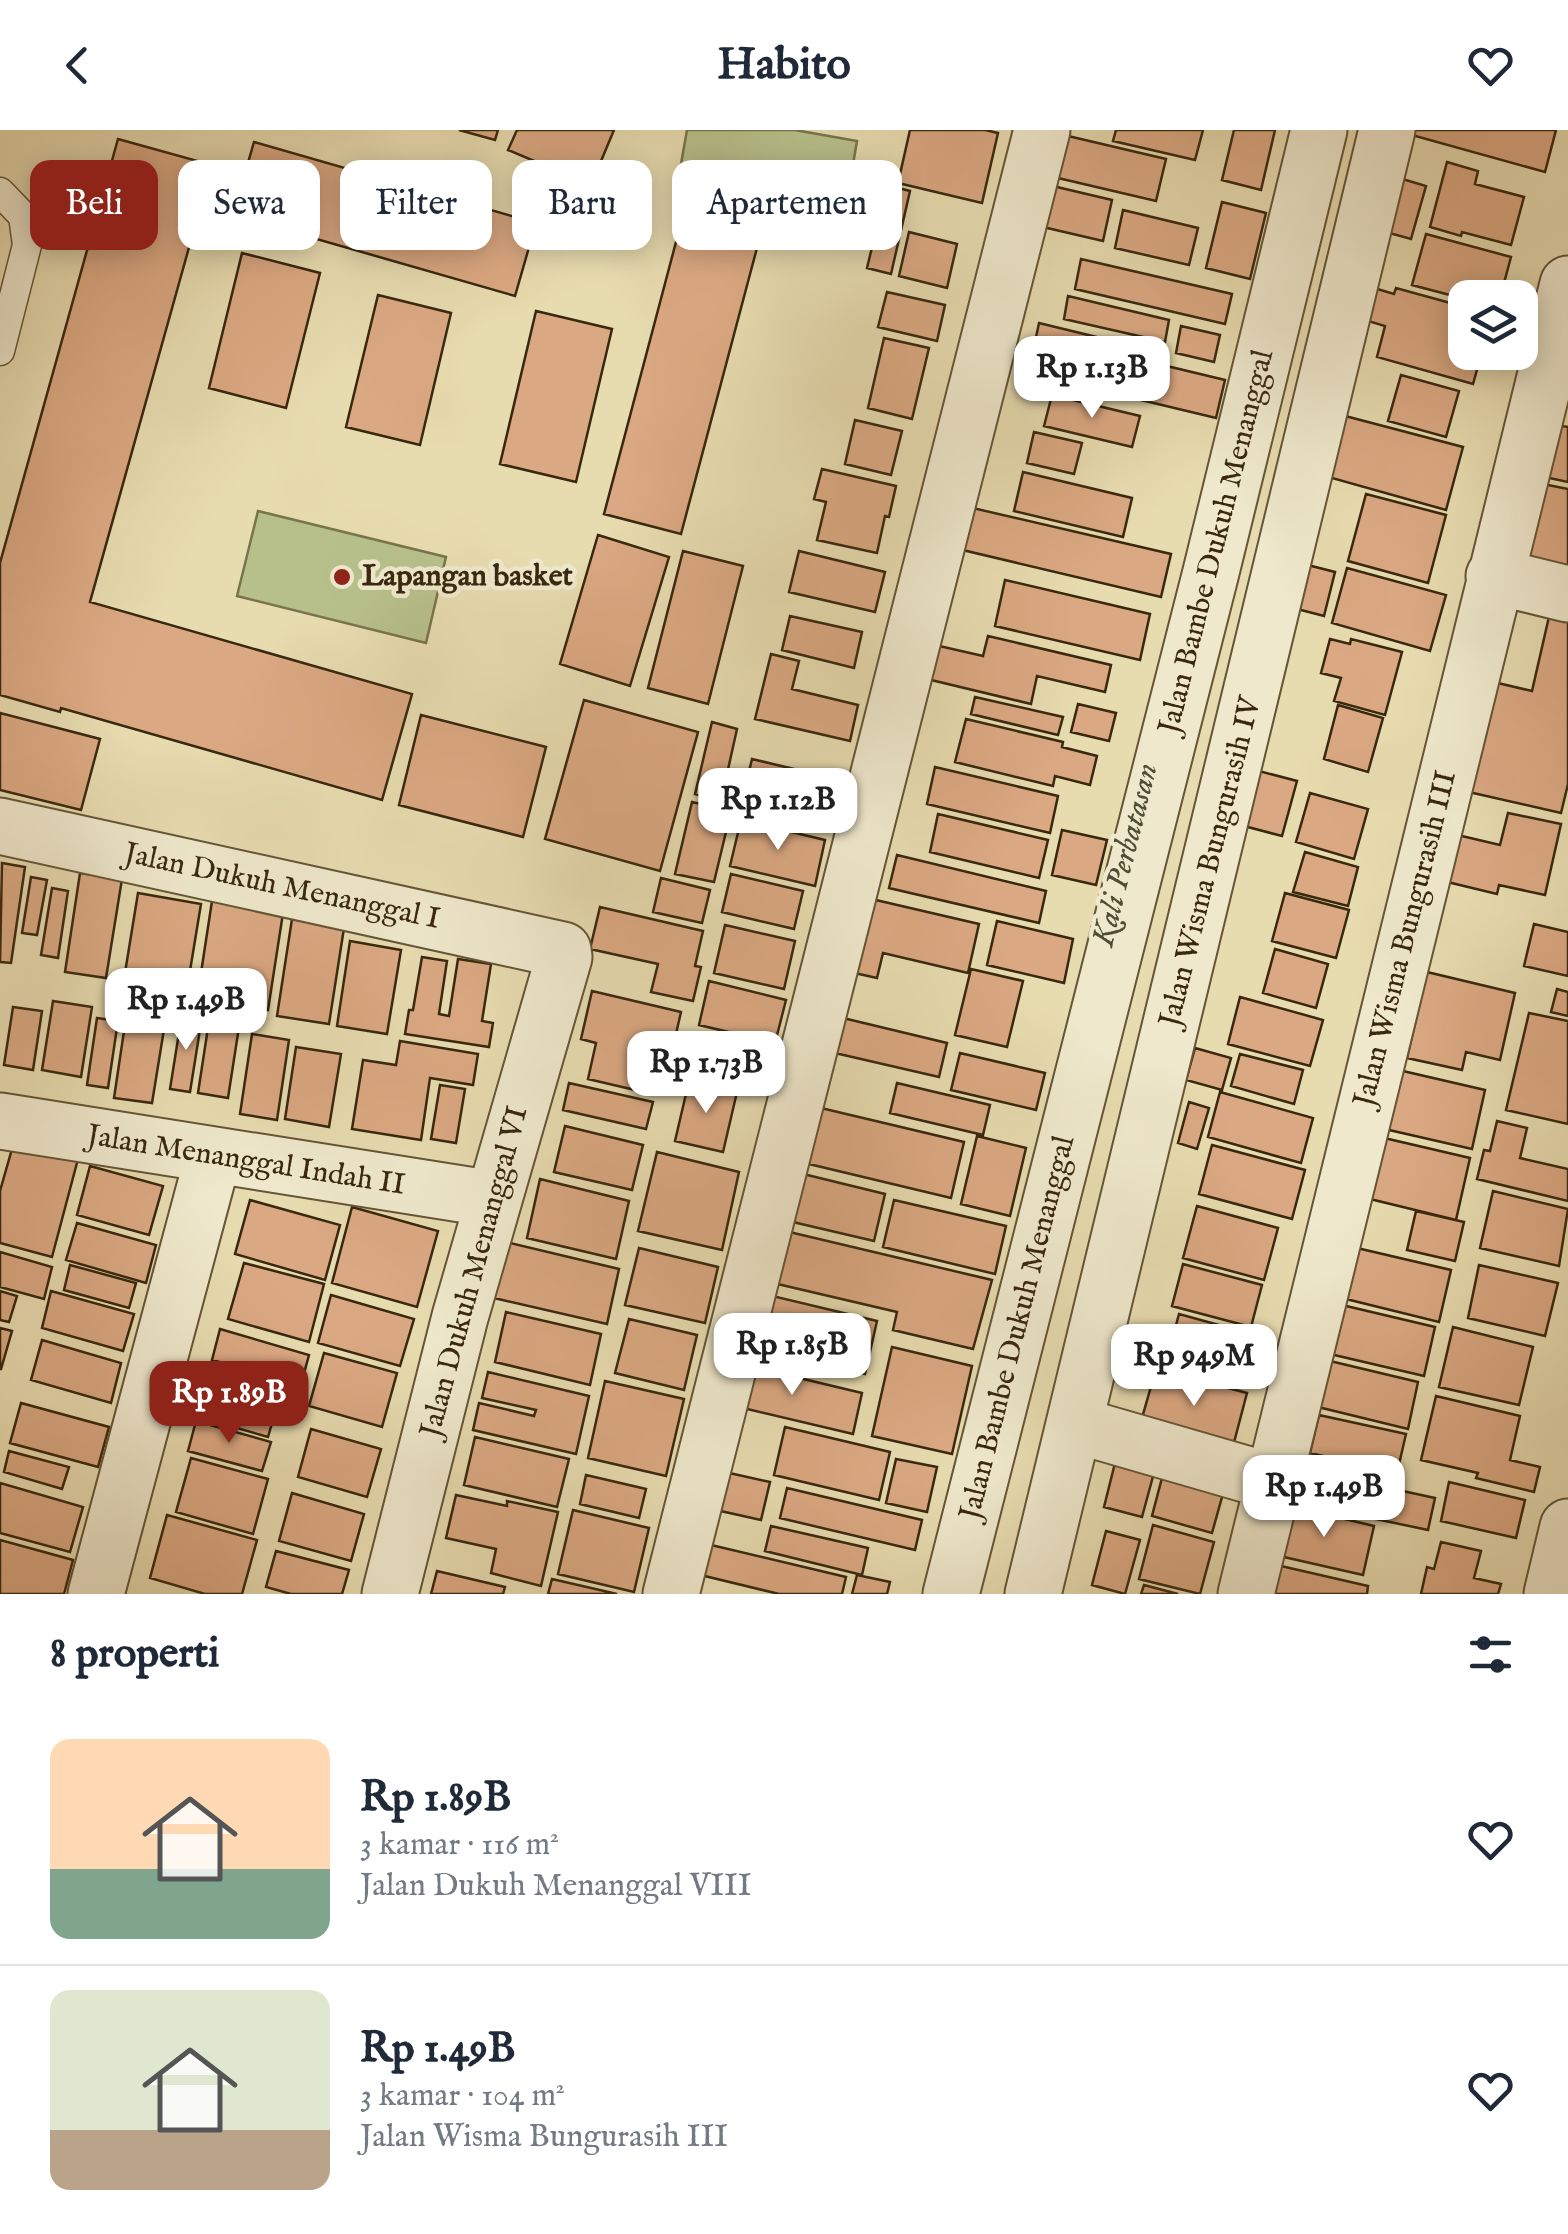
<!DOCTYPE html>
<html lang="id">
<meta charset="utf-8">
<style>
:root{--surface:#fff;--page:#f2f2f3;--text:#1f2937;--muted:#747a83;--line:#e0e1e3;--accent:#8f2418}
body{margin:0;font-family:"IM FELL English",serif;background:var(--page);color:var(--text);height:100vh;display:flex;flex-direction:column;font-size:38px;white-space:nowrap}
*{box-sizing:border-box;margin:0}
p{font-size:32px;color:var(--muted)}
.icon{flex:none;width:55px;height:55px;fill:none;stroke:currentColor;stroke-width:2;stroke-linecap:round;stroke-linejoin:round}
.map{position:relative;height:1464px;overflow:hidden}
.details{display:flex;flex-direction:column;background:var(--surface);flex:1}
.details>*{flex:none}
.top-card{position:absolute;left:30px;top:30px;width:1000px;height:90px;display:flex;gap:20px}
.controls{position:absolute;left:1448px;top:150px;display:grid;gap:20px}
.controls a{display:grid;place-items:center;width:90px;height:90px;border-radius:20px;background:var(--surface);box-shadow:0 5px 25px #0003;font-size:50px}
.price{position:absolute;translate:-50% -85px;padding:0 22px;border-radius:20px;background:#fff;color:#222;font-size:32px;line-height:65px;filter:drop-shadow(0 2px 5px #0008)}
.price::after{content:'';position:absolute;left:50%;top:60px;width:30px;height:22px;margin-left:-15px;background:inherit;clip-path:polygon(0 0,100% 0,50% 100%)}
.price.active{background:var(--accent);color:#fff}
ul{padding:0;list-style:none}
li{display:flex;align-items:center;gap:30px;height:250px;padding:0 50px}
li+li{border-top:2px solid var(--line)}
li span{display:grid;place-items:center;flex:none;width:280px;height:200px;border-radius:20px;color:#555}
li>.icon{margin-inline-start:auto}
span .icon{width:120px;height:120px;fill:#fffc;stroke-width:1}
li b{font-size:42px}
h2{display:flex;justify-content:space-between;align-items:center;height:120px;padding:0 50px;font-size:42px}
.pill{padding:0 35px;border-radius:20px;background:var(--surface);box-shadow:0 5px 25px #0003;font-size:35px;line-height:90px}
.pill.active{background:var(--accent);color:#fff}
header{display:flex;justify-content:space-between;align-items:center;height:130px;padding:0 50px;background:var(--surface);font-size:45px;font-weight:800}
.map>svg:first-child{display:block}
</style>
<header><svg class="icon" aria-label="back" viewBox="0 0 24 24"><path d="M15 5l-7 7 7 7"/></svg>Habito<svg class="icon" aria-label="heart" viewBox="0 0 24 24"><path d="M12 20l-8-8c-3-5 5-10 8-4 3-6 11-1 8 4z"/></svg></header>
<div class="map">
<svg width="1568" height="1464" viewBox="0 0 1568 1464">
<rect width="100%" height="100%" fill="#e7dbb0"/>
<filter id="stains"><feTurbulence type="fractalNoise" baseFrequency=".002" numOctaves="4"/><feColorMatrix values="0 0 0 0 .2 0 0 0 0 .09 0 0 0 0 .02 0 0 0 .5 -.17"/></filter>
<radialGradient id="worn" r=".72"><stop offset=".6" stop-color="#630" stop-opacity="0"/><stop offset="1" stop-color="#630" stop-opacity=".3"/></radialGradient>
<!-- green -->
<path fill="#b7c08b" stroke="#78744c" stroke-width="2.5" d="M687,0h108l62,11 -12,70 -167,-30z
M258,381l188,46 -20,86 -189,-47z"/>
<!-- building -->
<path fill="#daa882" stroke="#39280e" stroke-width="2.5" d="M459,0h39l-3,10z
M517,0h97l-23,55 -83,-35z
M910,0h75l13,3 -16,70 -84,-20z
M1116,0h87l-8,30 -82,-19z
M1234,0h41l-14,60 -39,-10z
M1394,0h162l-11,42z
M1051,2l115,27 -10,42 -115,-27z
M118,9l94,26 -122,437 322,92 -30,106 -321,-92 -1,4 -60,-17v-132z
M254,12l282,81 -21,73 -282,-81z
M1447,32l31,9 -3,13 49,13 -13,48 -49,-13 -1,4 -31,-9z
M1386,44l40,12 -15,53 -40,-11z
M1040,53l72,17 -9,41 -73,-17z
M887,55l23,6 -19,83 -24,-6z
M1222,72l44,11 -16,66 -44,-11z
M685,78l77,21 -81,305 -77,-20z
M1123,80l75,18 -9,37 -74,-17z
M909,102l48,12 -10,44 -48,-12z
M1426,104l85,23 -11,41 -35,1 -53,-14z
M242,123l78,20 -34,135 -77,-20z
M1081,129l151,35 -7,30 -150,-35z
M1354,152l40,12 2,-6 69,19v45h17l-9,32 -96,-27 8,-31 -40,-12z
M887,162l58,13 -8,36 -59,-14z
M378,165l73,18 -31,132 -74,-18z
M1068,166l101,24 -4,22 -101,-23z
M536,181l76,18 -36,153 -76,-18z
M1039,193l78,19 -8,37 -78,-18z
M1181,196l39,9 -6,27 -38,-9z
M884,208l45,10 -17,71 -44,-11z
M1121,225l104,25 -9,38 -104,-25z
M1401,245l58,16 -13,46 -58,-16z
M1052,265l88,21 -8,31 -88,-21z
M1330,282l133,35 -17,63 -132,-37z
M855,290l47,11 -11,44 -46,-11z
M1550,294l18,3v55l-28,-6z
M1034,302l48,11 -8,31 -47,-11z
M822,339l74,17 -7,31 -4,-1 -8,37 -60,-13 9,-38 -12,-3z
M1023,342l109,26 -9,39 -109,-26z
M1543,354l25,5v80l-40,-8z
M1366,364l80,21 -18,68 -80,-22z
M964,376l207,48 -10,43 -207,-49z
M598,405l71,22 -39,129 -70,-22z
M683,421l60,15 -35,138 -60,-16z
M799,421l86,21 -10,40 -86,-20z
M1288,430l47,12 -11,44 -46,-12z
M1347,438l99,27 -16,56 -98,-28z
M1005,450l145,34 -10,46 -145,-34z
M1551,478l17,4v172l-7,29 -101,-23 25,-110 47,11z
M790,486l72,16 -8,36 -72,-18z
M988,506l123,29 -6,27 -68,-16 -6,28 -104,-25 8,-34 48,11z
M1330,509l20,5 1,-5 51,13 -17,63 -51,-14 7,-23 -20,-5z
M771,524l28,7 -7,28 66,16 -8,36 -95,-22z
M975,567l88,20 -5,18 -87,-21z
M584,570l114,32 -38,139 -115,-32z
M1078,574l38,9 -7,28 -38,-9z
M1338,575l45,13 -15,54 -44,-13z
M0,583l100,26 -19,71 -81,-20z
M421,585l125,32 -23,90 -124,-32z
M966,589l97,23 -1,5 35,9 -7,29 -35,-9 -2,10 -98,-24z
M712,592l25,7 -16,72 -26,-7z
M752,629l80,19 -11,50 -81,-19z
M1240,636l57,15 -15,55 -57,-15z
M935,637l123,29 -8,37 -123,-29z
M1310,663l58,16 -14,50 -58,-17z
M692,672l39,9 -17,71 -39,-8z
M1508,683l53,11 -16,71 -46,-10 -2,9 -62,-15 10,-47 55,13z
M938,684l110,26 -9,38 -109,-26z
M741,690l84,20 -10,46 -85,-20z
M1062,700l45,10 -11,45 -44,-10z
M1305,722l53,15 -10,39 -55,-14z
M897,725l149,36 -7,32 -150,-35z
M2,733l23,4 -14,96 -11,-1z
M80,743l42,6 -16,99 -41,-6z
M731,744l72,17 -9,38 -72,-17z
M31,747l16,3 -10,55 -15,-2z
M661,748l49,12 -8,33 -49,-11z
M52,758l16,3 -10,67 -17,-3z
M138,763l63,11 -15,91 -63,-10z
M1285,763l64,17 -13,48 -64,-17z
M850,764l129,30 -11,49 -85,-20 -6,25 -45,-10z
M212,771l71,12 -15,97 -71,-11z
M600,777l103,24 -8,35 6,1 -8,34 -42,-9 7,-28 -68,-15z
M292,789l52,9 -15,96 -52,-8z
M997,791l76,18 -9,44 -77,-18z
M1534,794l34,8v44l-44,-10z
M725,795l70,16 -11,48 -70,-16z
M350,811l51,9 -14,84 -50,-8z
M1275,819l53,15 -12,44 -53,-15z
M422,827l25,4 -8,53 10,2 9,-57 33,5 -9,57 11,2 -4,24 -84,-13 4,-24h4z
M971,839l52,12 -16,66 -52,-12z
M1427,842l88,21 -15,67 -34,-8 -4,18 -55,-12z
M709,851l77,19 -11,43 -76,-18z
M1557,859l11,3v24l-17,-4z
M592,861l89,21 -11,48 -10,-2 -8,36 -64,-15 8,-36 -15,-4z
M1240,867l83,23 -13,46 -82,-22z
M53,871l39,6 -11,70 -39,-7z
M13,877l29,4 -9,59 -29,-5z
M127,881l39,6 -14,86 -38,-5z
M1529,883l39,8v103l-62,-14z
M182,884l20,3 -12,75 -20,-3z
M97,888l21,3 -10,67 -21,-3z
M843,888l104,25 -8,34 -104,-24z
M209,891l30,6 -11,71 -30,-5z
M252,904l37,6 -12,80 -37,-6z
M697,904l76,18 -9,36 -75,-18z
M400,911l78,13 -5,31 -43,-7 -9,62 -69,-11 11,-69 33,5z
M296,917l45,7 -12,73 -44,-8z
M1195,918l36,10 -9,32 -36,-10z
M960,923l85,20 -9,37 -85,-20z
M1240,924l63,16 -9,34 -63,-18z
M1390,938l95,22 -13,59 -96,-22z
M689,951l48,11 -14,60 -48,-11z
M569,953l84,19 -7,27 -83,-19z
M897,953l93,22 -7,30 -93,-22z
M440,955l25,4 -9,54 -25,-4z
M1220,962l93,26 -12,45 -93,-26z
M1189,972l20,6 -12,41 -19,-6z
M821,978l143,34 -13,56 -142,-34z
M1497,991l30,7 -7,30 48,11v32l-91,-22 7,-29 6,1z
M565,996l78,19 -11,45 -78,-18z
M977,1006l49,12 -16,68 -49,-12z
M1380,1007l90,21 -14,62 -90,-22z
M14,1012l64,17 -26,98 -52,-14v-52z
M1212,1015l93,25 -13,49 -93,-25z
M657,1022l82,20 -17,78 -84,-19z
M90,1036l73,20 -14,49 -72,-20z
M791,1041l94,23 -11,47 -94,-22z
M540,1049l89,22 -13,58 -89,-21z
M1493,1061l75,18 -9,57 -79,-18z
M250,1070l90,25 -15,55 -90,-26z
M894,1070l112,26 -11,48 -112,-27z
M1197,1076l81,22 -14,52 -81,-22z
M352,1077l86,24 -21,76 -85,-24z
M1416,1081l48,11 -9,39 -48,-11z
M77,1093l79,22 -10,38 -80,-23z
M781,1100l211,50 -19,69 -80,-19 4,-18 -128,-30z
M506,1112l113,27 -12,55 -113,-26z
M639,1118l79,19 -13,56 -80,-18z
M1357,1118l94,22 -12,52 -93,-23z
M0,1122l52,15 -8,32 -44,-12z
M244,1133l80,21 -15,58 -81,-23z
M1183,1134l79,21 -11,42 -79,-21z
M70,1135l66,18 -7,25 -65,-18z
M1479,1135l79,18 -13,53 -77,-18z
M0,1161l17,5 -8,26 -9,-2z
M51,1161l83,23 -11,37 -81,-23z
M756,1162l121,29 -12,53 -121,-28z
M331,1165l83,24 -14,47 -82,-23z
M1342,1175l93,22 -11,49 -94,-22z
M506,1182l95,22 -11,51 -95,-23z
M1179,1184l80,22 -14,51 -80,-21z
M629,1189l68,16 -13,55 -69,-17z
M1453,1197l80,20 -14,58 -80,-18z
M0,1198l12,3 -11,38h-1z
M220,1199l89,26 -8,29 -89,-24z
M42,1210l79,23 -10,40 -80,-23z
M892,1217l80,19 -20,88 -80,-18z
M324,1223l73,20 -15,54 -73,-21z
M1330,1231l88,21 -10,47 -90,-22z
M732,1232l130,31 -9,41 -131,-31z
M213,1238l85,24 -7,22 -85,-24z
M1156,1239l91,24 -15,57 -92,-25z
M488,1242l101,24 -13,58 -103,-24 6,-27 55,13 2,-6 -54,-12z
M605,1251l79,18 -18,77 -78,-18z
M1436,1266l84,20 -10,44 30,7 -6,25 -58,-14 2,-5 -57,-13z
M212,1269l62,17 -6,21 -62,-18z
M21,1273l88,24 -11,40 -88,-24z
M1319,1285l87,19 -9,39 -87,-20z
M196,1291l75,21 -9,29 -74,-20z
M785,1297l105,25 -11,48 -105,-25z
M311,1299l70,20 -14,48 -69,-20z
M475,1307l94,22 -12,48 -93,-22z
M9,1321l60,16 -7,22 -58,-17z
M1168,1325l61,17 -17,61 -60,-17z
M191,1328l77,21 -15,55 -77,-22z
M896,1329l41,8 -10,45 -41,-9z
M1116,1329l39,10 -13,48 -38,-10z
M1310,1330l67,16 -2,9 60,13 -7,32 -128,-27z
M725,1342l45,10 -9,38 -45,-10z
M586,1345l60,14 -7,29 -59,-14z
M1449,1352l76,18 -9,38 -75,-17z
M0,1353l83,24 -13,45 -70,-19z
M787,1358l135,32 -7,30 -135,-32z
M292,1363l72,21 -13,47 -72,-20z
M456,1365l51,11v-5l51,11 -17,74 -50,-13 5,-24 -50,-11z
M1286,1375l88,21 -11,49 -88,-20z
M573,1380l76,18 -15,64 -76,-18z
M167,1385l90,25 -15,54h-37l-55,-16z
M1153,1395l61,17 -14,52 -61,-15z
M771,1396l97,22 -6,27 -97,-24z
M1106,1401l34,9 -15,54 -33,-9z
M0,1410l73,20 -9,34h-64z
M690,1410l156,37 -4,17h-63l-95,-23z
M1441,1412l40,9 -7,27 27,6 -3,10h-77l6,-27 7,2z
M276,1421l73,19 -7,24h-51l-25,-7z
M1281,1436l87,20 -1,8h-93z
M437,1441l68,16 -2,7h-72z
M857,1445l33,7 -3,12h-35z
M552,1449l65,15h-69z
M1144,1455l34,9h-37z"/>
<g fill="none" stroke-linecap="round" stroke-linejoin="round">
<defs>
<path id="lane" d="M0,62l23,24 4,29 -27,106"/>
<path id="street" d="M1494,446l74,18
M0,696l563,124 1,7 -104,360 -70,277
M0,991l493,78
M1076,1295l197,57
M96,1464l117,-437
M671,1464l371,-1464
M951,1464l260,-1022 108,-442
M1033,1464l354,-1464
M1246,1464l322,-1310
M1552,1464l16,-67"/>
</defs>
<!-- lane casing -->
<use href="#lane" stroke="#645536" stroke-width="31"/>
<!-- street casing -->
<use href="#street" stroke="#645536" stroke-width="59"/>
<!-- lane -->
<use href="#lane" stroke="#efe8cc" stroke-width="28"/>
<!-- street -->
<use href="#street" stroke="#efe8cc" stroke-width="55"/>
</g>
<!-- markers -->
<circle fill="#8f2418" stroke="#efe8cc" stroke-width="4" cx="342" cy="447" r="10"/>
<g text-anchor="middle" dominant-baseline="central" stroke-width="9" stroke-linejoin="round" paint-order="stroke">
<!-- street labels -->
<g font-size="30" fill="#39280e" stroke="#efe8cc">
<text transform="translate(1217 412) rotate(-76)">Jalan Bambe Dukuh Menanggal</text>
<text transform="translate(1211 732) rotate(-76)">Jalan Wisma Bungurasih IV</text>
<text transform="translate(282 757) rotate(12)">Jalan Dukuh Menanggal I</text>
<text transform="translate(1406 809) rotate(-76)">Jalan Wisma Bungurasih III</text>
<text transform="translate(246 1031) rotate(9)">Jalan Menanggal Indah II</text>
<text transform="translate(475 1142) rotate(-75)">Jalan Dukuh Menanggal VI</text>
<text transform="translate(1018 1198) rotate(-76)">Jalan Bambe Dukuh Menanggal</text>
</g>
<!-- poi labels -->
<g font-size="30" font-weight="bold" fill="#39280e" stroke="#efe8cc" text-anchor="start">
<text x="362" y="447">Lapangan basket</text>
</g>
<!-- water labels -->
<g font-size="32" font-style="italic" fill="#504d35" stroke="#efe8cc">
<text transform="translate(1126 725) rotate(-76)">Kali Perbatasan</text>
</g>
</g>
<rect width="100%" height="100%" filter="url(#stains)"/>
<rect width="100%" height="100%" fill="url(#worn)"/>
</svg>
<div class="controls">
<a><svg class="icon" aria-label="layers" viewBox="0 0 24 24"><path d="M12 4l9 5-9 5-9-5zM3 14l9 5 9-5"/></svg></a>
</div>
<b class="price" style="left:1092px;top:291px">Rp 1.13B</b>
<b class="price" style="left:778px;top:723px">Rp 1.12B</b>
<b class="price" style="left:186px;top:923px">Rp 1.49B</b>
<b class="price" style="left:706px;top:986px">Rp 1.73B</b>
<b class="price" style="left:792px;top:1268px">Rp 1.85B</b>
<b class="price" style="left:1194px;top:1279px">Rp 949M</b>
<b class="price active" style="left:229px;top:1316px">Rp 1.89B</b>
<b class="price" style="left:1324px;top:1410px">Rp 1.49B</b>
<div class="top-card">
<a class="pill active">Beli</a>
<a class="pill">Sewa</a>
<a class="pill">Filter</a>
<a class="pill">Baru</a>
<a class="pill">Apartemen</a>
</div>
</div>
<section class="details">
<h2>8 properti<svg class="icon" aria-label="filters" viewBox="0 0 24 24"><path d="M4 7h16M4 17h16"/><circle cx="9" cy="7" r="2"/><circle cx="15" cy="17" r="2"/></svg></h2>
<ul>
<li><span style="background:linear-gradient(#ffd9b3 65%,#7fa58c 0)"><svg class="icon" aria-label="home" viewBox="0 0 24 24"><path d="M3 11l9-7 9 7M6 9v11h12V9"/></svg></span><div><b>Rp 1.89B</b><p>3 kamar · 116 m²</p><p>Jalan Dukuh Menanggal VIII</p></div><svg class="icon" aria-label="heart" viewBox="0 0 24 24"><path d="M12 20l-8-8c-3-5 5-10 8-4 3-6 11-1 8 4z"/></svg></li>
<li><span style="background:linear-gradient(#dfe7d0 70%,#b9a48a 0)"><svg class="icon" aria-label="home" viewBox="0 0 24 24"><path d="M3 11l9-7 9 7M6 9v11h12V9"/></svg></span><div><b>Rp 1.49B</b><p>3 kamar · 104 m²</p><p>Jalan Wisma Bungurasih III</p></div><svg class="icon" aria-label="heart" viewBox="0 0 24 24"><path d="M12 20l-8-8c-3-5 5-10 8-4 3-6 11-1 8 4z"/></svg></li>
</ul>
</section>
